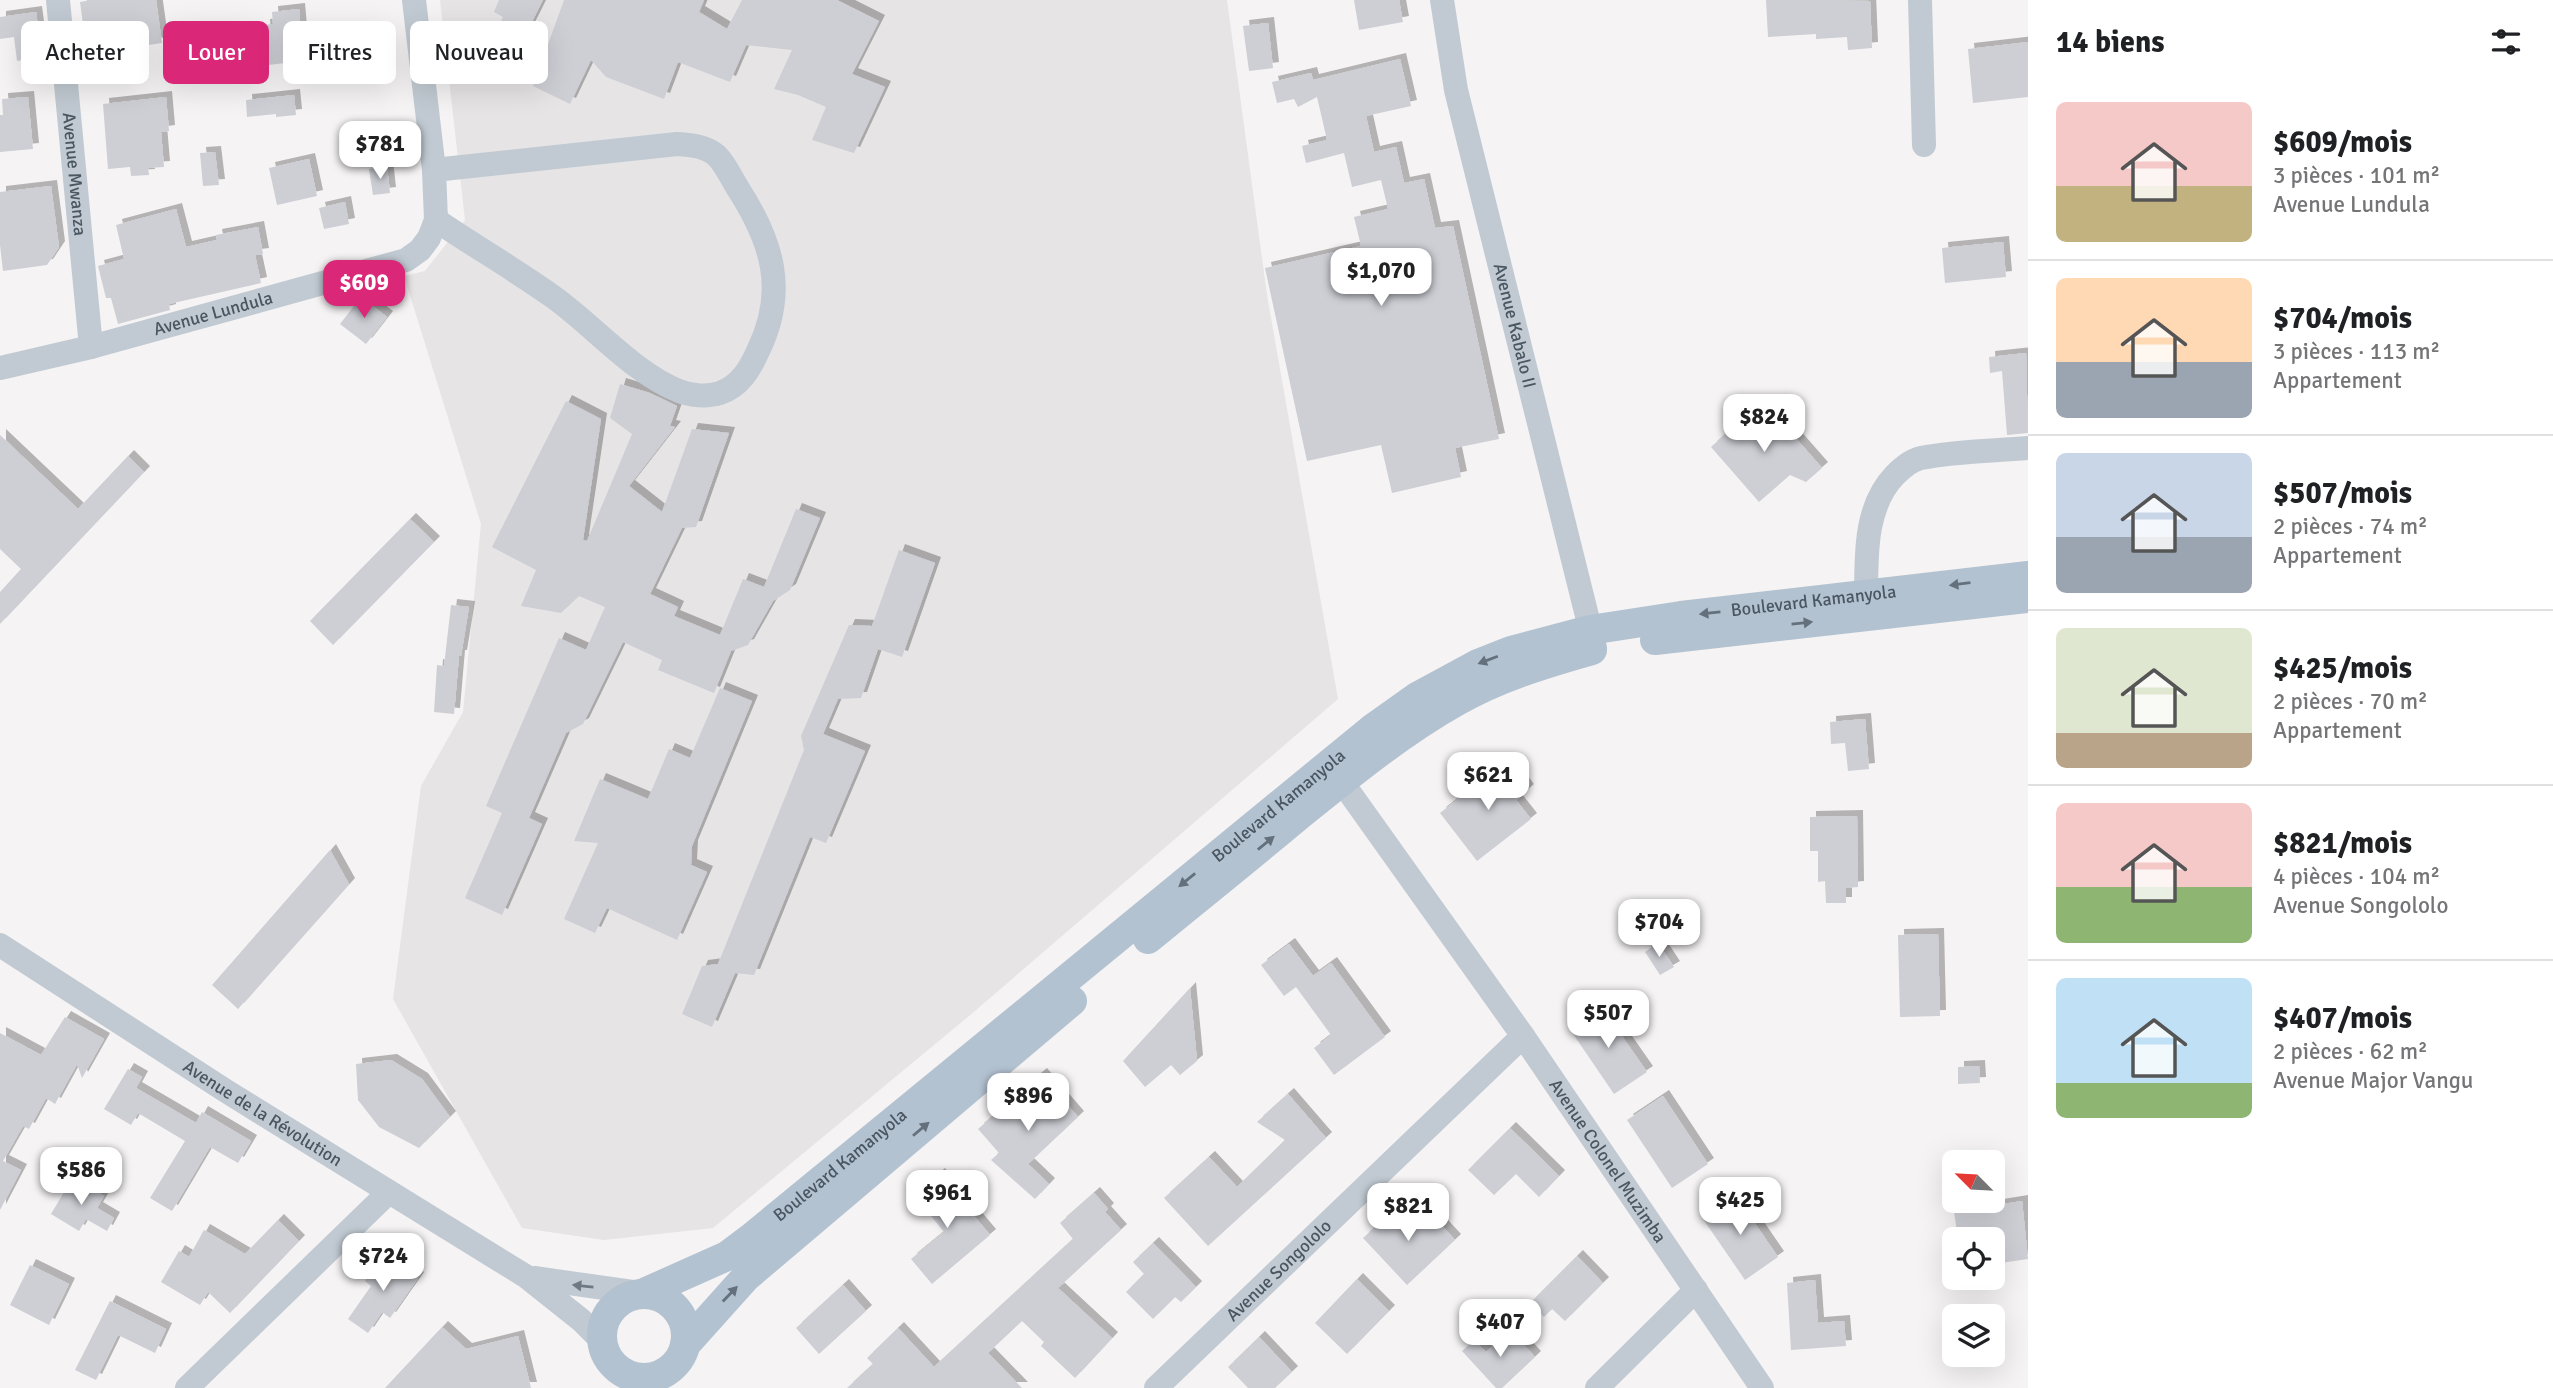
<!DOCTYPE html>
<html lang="fr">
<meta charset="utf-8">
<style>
:root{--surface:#fff;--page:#f2f2f2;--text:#202124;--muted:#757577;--line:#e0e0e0;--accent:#db2777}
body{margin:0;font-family:Signika,sans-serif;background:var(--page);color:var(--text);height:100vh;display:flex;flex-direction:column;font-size:26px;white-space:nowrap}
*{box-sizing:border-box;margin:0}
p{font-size:23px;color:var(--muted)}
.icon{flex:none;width:38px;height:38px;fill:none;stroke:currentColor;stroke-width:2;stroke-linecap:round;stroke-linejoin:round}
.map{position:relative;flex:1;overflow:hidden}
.details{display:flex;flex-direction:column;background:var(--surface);width:525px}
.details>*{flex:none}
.hud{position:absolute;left:21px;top:21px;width:665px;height:63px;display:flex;gap:14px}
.needle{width:46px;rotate:294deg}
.fabs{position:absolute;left:1942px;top:1150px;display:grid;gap:14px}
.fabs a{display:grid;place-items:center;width:63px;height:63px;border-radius:10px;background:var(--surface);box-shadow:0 7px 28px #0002;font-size:35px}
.price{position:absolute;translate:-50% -60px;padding:0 16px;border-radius:14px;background:#fff;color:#222;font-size:23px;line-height:46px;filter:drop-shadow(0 2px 4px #0008)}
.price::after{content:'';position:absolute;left:50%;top:42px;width:21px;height:16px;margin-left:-10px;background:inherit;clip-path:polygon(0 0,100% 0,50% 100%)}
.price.on{background:var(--accent);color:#fff}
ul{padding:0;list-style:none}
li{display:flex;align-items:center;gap:21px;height:175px;padding:0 28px}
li+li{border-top:2px solid var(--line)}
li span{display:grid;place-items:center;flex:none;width:196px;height:140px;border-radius:10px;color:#555}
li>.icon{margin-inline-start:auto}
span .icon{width:84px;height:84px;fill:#fffc;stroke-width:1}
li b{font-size:30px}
h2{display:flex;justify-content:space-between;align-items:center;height:84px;padding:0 28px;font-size:30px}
.tag{padding:0 24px;border-radius:10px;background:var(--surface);box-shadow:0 7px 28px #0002;font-size:24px;line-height:63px}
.tag.on{background:var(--accent);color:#fff}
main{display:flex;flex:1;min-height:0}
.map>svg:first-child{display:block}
</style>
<main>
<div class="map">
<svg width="2028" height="1388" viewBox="0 0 2028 1388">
<defs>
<filter id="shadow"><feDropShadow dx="6" dy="-6" stdDeviation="0" flood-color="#0004"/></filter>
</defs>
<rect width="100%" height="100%" fill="#f5f3f3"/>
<!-- education -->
<path fill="#e6e4e5" d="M440,0h787l40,295 71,404 -369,317 -256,212 -109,12 -82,-12 -129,-229 28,-213 42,-74 18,-188 -77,-248 21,-5 40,-51z"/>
<!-- building -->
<path fill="#cdcfd5" filter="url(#shadow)" d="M92,0h64l6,43 -75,11 -7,-52z
M499,0h44l-36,72 -26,-12 22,-43 -9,-5z
M564,0h140l-5,12 28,17 15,-29h95l42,21 -27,53 33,13 -31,66 -42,-13 14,-33 -28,-12 -24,-6 18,-39 -46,-5 -16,37 -52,-20 -14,37 -58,-22 -15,-17 -21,44 -37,-18z
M1354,0h45l4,22 -44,8z
M1766,0l104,1 2,47 -24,2 -1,-13 -31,2v-5l-48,3z
M299,9l3,34 16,-2 2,18 -52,6 -4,-40 9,-1 -1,-12z
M36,12l6,45 -25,4 -3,-24 -14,2v-22z
M1268,23l5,45 -24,3 -6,-45z
M2028,42v55l-55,6 -5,-54z
M1400,59l11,47 -45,10 8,36 22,-5 8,36 20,-4 11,49 18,-2 46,213 -44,9 6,29 -69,16 -11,-48 -74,16 -42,-193 96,-22 -7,-29 34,-8 -7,-29 -29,7 -8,-34 -38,10 -4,-17 25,-6 -10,-43 -19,10 -4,-8 -17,4 -5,-21 39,-9 2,7z
M294,95l2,20 -20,2v-3l-29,3 -1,-17z
M28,97l5,52 -33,3v-37h3l-1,-16z
M166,97l3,34 -8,1 3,35 -16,1 1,7 -18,1 -1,-9 -22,2 -5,-65z
M215,152l4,33 -16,1 -3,-33z
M309,159l8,37 -40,9 -8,-37z
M387,166l3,27 -17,2 -4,-26z
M51,186l8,61 -12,18 -44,6 -3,-26v-53z
M345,202l4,22 -25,5 -5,-21z
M176,209l10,38 31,-7 -1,-5 42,-8 5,27 -8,1 6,28 -92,21 1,6 -52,14 -7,-26h-5l-8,-32 26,-7 -8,-34z
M2003,242l3,35 -61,6 -3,-35z
M361,297l26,20 -21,27 -26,-20z
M2026,353l2,80 -21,2 -5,-64 -12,2 -1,-16z
M620,384l30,9 27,13 -7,20 5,1 -46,59 33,26 30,-83 37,4 -33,94 -14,1 -32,66 28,13 -4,9 46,19 23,-56 21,8 32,-78 24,9 -30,72 -17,11 -25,44 -17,6 -17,42 -56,-23 4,-10 -39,-18 -40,82 -17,9 -37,85 13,6 -40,91 -37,-17 37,-85 -16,-7 73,-168 27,12 19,-43 -26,-11 -18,17 -40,-7 15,-36 -44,-23 74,-146 35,18 -18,121 4,1 45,-107 -22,-16z
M1760,403l30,35 3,-3 29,33 -16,14 -16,-7 -31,27 -48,-55z
M0,435l78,74 50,-53 16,16 -144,152v-32l21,-23 -21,-20z
M410,519l24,23 -101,103 -23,-24z
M899,550l36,13 -33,94 -24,-8 -17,49 -23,1 -15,35 42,17 -39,92 -16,-6 -56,138 -19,-2 -23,54 -30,-13 20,-48 16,-2 86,-214 -3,-14 48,-111 23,1z
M451,605l18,2 -8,49h-2l-5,58 -20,-2 3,-47 7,1z
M720,688l32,13 -60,145 -1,19 16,7 -30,68 -70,-32 -12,25 -31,-14 34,-76 -24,-2 26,-62 48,20 21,-50 21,9z
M1865,719l4,50 -21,2 -3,-28 -14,1 -1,-22z
M1506,761l22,29 -12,10 15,19 -54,42 -37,-48z
M1857,816l1,71 -12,1v15h-20l-1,-22 -7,1v-31h-8v-34z
M330,850l19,34 -111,125 -26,-24z
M1938,934l2,82 -40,1 -2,-82z
M1658,943l16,24 -14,8 -15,-23z
M1289,944l24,32 18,-13 54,74 -51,38 -20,-27 17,-13 -35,-48 -12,9 -23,-31z
M1190,988l7,73 -17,14 -9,-10 -26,22 -22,-26z
M1601,1006l46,66 -33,22 -45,-66z
M65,1017l39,22 -22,39 -5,-14 -22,40 -9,-6 -17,31 -6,-3 -20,35 18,9 -21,40v-177l41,22z
M391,1060l31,19 28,38 -31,31 -40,-21 -21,-27 -2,-36z
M1979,1066l1,17 -22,1v-17z
M128,1069l14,8 -6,11 60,35 6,-11 49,29 -13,22 -28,-16 -38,64 -22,-13 35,-57 -47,-28 -7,12 -27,-16z
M1041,1074l37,43 -50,47 21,20 -14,15 -44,-39 8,-7 -21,-24 21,-18 6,7 25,-22 -5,-9z
M1288,1094l38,44 -118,108 -44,-48 45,-41 28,30 48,-47 -28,-18z
M1663,1096l45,68 -36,24 -45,-68z
M1510,1128l49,48 -20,21 -23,-23 -22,21 -26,-25z
M939,1174l51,61 -58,49 -21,-25 33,-27 -30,-37z
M73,1177l31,19 -7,12 17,10 -7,13 -21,-12 -7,12 -28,-17z
M1094,1193l14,16 -3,3 16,18 -63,58 54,50 -37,40 -34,-32 3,-4 -22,-21 -34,32 34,35h-175l26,-24 -6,-6 31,-30 36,39 139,-128 -13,-16z
M1734,1193l44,64 -33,23 -44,-64z
M2022,1201l6,58 -27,4 -1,-4 -7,2v-22h-35l-4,-27z
M1399,1205l20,22 13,-12 23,25 -48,45 -44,-47z
M278,1220l21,21 -69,72 -22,-21 -8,13 -39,-23 18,-31 10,6 15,-27 41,24z
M1153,1243l43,44 -15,15 -6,-5 -22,22 -27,-27 18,-18 -11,-12z
M383,1255l35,23 -28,40 -8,-6 -14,21 -20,-14 23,-33 -6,-5z
M1577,1256l26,27 -38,38 -13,-12 -8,8 -14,-14z
M30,1265l39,19 -20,41 -39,-20z
M1357,1279l32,32 -42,43 -32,-31z
M1815,1280l3,43 26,-2 2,25 -55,4 -4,-67z
M843,1285l23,26 -47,43 -23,-26z
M110,1301l56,28 -11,24 -37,-18 -22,45 -21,-10z
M442,1327l24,22 52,-13 13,52h-146z
M1510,1330l25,27 -33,31h-6l-34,-37 12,-11 12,12z
M1259,1337l33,35 -17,16h-27l-20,-21z"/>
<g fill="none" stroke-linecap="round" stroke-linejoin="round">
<!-- minor -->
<g stroke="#c1cad2" stroke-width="24">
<path id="s1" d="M58,0l33,347"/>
<path id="s2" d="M1442,0l14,90 139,558"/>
<path d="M1920,0l4,145"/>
<path d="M434,170l243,-26c14,1 29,2 40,12 8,8 14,21 20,31 35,54 51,103 21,164 -8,18 -18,35 -38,42 -12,4 -29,3 -41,-2 -46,-18 -87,-67 -127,-95 -38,-27 -78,-50 -116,-76"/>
<path id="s3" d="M0,368l91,-21 315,-87 14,-10 9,-12 7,-18 -2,-50 -20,-170"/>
<path d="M1866,612c1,-45 -5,-102 29,-137 7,-7 16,-15 26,-17 35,-7 72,-7 107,-10"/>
<path id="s4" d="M1332,768l191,268 239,352"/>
<path id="s5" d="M0,945l226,146 301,186 54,43 22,22"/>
<path d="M534,1278l106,15"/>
<path d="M187,1388l202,-196"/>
<path id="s6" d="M1156,1388l367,-352"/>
<path d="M1597,1388l99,-98"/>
</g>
<!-- major -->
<g stroke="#b3c2d1" stroke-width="30">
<path d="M1655,640l373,-42"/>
<path d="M1148,939c50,-41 100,-81 149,-122 51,-41 103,-84 160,-116 42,-24 89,-38 135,-51"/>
<path id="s7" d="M644,1293l83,-37 24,-18 621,-509 45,-32 61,-33 33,-13 79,-21 91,-14 347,-40"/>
<circle cx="644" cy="1336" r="42"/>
<path d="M685,1345l61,-68 326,-276"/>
</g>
</g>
<!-- one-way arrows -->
<defs><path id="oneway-solid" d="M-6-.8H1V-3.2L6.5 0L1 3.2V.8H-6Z" transform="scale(1.75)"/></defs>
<g fill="#64717d">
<use href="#oneway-solid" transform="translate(1960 584) rotate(173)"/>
<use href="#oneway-solid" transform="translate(1710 613) rotate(174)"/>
<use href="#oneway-solid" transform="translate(1802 623) rotate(-6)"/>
<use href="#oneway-solid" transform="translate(1488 660) rotate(159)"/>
<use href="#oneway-solid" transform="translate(1266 843) rotate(-39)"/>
<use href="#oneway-solid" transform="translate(1187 880) rotate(141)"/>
<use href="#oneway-solid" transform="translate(921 1129) rotate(-40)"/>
<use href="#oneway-solid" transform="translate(730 1294) rotate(-46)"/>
</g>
<use fill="#6e7983" href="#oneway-solid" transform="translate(583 1286) rotate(-174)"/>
<g text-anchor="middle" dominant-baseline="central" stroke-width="6" stroke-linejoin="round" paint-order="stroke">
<!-- street labels -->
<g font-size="18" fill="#4a5661" stroke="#fff">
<text stroke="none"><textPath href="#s1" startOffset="175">Avenue Mwanza</textPath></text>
<text stroke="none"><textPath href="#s3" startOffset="220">Avenue Lundula</textPath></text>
<text stroke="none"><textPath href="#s2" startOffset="334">Avenue Kabalo II</textPath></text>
<text stroke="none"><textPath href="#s7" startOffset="1391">Boulevard Kamanyola</textPath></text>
<text stroke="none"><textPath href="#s7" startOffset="803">Boulevard Kamanyola</textPath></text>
<text stroke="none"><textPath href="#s5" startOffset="312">Avenue de la Révolution</textPath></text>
<text stroke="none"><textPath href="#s4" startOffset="480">Avenue Colonel Muzimba</textPath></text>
<text stroke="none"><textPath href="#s7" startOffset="236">Boulevard Kamanyola</textPath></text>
<text stroke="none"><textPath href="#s6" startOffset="170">Avenue Songololo</textPath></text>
</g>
</g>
</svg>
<div class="fabs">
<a><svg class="needle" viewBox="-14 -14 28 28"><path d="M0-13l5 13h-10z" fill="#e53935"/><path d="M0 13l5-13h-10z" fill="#757577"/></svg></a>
<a><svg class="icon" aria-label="locate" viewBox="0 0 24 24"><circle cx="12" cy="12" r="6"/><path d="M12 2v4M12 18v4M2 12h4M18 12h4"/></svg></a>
<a><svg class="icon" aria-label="layers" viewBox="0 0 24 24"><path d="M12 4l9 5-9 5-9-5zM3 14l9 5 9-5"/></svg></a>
</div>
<b class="price" style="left:380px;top:181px">$781</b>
<b class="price" style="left:1381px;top:308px">$1,070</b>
<b class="price on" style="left:364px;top:320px">$609</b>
<b class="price" style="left:1764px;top:454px">$824</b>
<b class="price" style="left:1488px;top:812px">$621</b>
<b class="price" style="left:1659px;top:959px">$704</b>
<b class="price" style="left:1608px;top:1050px">$507</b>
<b class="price" style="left:1028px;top:1133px">$896</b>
<b class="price" style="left:81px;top:1207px">$586</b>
<b class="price" style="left:947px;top:1230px">$961</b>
<b class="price" style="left:1740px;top:1237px">$425</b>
<b class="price" style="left:1408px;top:1243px">$821</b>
<b class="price" style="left:383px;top:1293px">$724</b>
<b class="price" style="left:1500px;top:1359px">$407</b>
<div class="hud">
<a class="tag">Acheter</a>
<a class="tag on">Louer</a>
<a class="tag">Filtres</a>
<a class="tag">Nouveau</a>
</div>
</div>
<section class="details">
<h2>14 biens<svg class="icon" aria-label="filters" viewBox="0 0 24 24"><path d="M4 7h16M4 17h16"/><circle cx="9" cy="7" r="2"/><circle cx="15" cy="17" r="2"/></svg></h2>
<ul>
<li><span style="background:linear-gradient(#f6c9c9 60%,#c2b280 0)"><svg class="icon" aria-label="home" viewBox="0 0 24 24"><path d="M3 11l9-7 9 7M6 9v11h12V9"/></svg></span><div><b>$609/mois</b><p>3 pièces · 101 m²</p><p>Avenue Lundula</p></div></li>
<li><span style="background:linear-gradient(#ffd9b3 60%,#9aa5b1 0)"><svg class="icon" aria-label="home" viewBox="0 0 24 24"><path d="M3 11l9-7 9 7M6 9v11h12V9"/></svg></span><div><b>$704/mois</b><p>3 pièces · 113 m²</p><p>Appartement</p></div></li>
<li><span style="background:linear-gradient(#c9d6e8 60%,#9aa5b1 0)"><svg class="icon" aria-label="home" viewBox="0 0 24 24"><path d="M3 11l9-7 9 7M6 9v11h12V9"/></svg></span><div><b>$507/mois</b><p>2 pièces · 74 m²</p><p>Appartement</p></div></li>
<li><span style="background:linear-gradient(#dfe7d0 75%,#b9a48a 0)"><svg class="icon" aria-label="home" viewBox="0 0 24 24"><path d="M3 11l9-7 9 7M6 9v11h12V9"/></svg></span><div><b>$425/mois</b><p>2 pièces · 70 m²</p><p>Appartement</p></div></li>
<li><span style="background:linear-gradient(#f6c9c9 60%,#8fb573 0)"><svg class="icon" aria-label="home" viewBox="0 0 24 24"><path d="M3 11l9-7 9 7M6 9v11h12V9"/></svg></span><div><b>$821/mois</b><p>4 pièces · 104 m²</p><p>Avenue Songololo</p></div></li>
<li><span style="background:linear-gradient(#bfe0f5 75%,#8fb573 0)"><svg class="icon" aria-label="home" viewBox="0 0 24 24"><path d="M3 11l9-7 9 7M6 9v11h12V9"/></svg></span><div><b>$407/mois</b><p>2 pièces · 62 m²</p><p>Avenue Major Vangu</p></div></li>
</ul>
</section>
</main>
